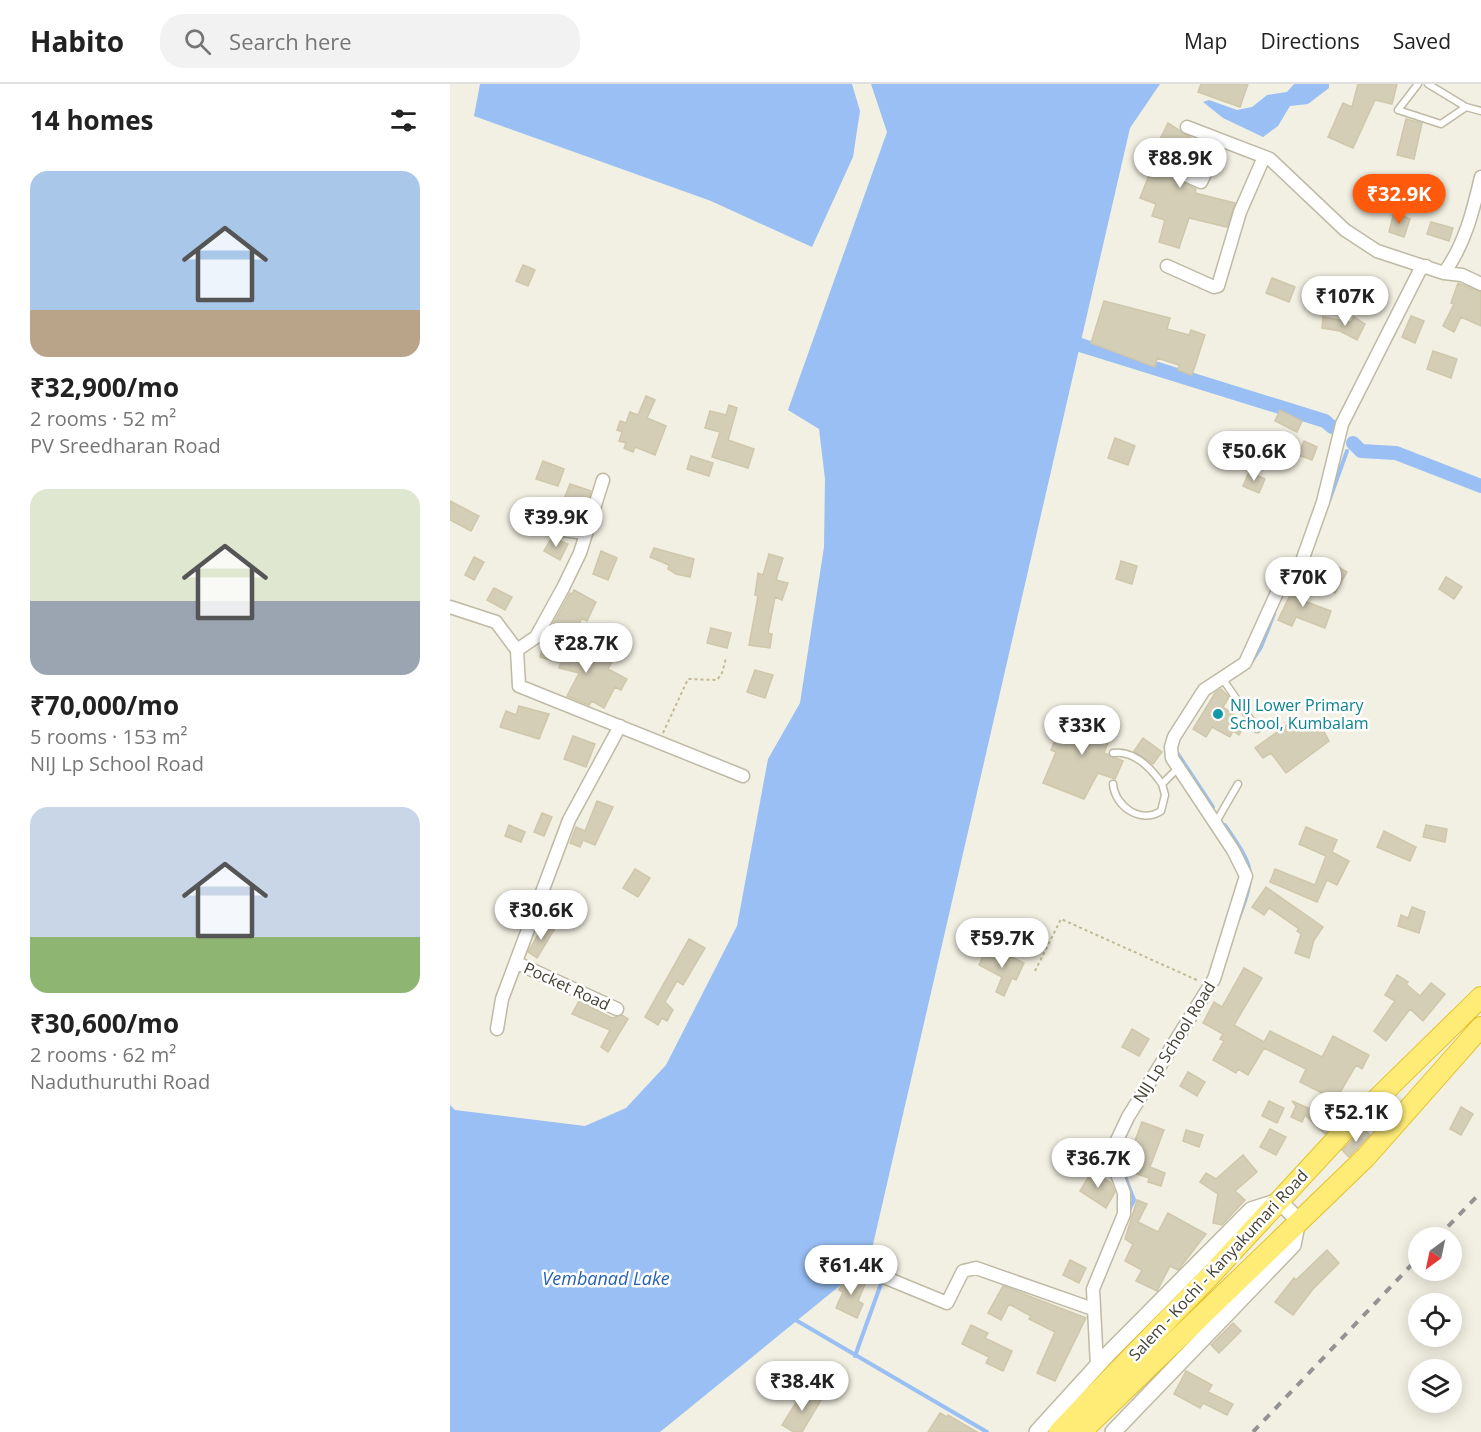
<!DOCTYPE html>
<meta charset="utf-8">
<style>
:root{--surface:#fff;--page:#f2f2f2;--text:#222;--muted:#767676;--line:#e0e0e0;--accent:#ff5a0c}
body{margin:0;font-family:"Open Sans",sans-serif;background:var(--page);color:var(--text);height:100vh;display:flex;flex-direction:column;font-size:22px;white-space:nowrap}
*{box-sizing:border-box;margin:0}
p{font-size:20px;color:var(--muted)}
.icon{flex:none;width:33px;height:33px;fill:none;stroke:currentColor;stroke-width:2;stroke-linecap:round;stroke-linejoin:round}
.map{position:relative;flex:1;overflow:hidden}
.panel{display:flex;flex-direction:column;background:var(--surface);width:450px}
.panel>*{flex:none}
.needle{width:39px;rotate:213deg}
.buttons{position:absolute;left:958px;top:1143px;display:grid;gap:12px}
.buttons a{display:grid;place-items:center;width:54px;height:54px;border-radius:50%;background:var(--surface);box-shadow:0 3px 15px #0003;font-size:30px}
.price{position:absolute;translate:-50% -51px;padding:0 14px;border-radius:21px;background:#fff;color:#222;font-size:20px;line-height:39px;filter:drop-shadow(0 2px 3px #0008)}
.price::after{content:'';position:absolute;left:50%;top:36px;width:18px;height:14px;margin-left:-9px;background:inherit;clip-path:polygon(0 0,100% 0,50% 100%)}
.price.on{background:var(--accent);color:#fff}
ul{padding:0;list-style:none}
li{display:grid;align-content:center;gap:12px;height:318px;padding:0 30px}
li span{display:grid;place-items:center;height:186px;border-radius:18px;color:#555}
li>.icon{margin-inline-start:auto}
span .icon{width:108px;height:108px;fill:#fffc;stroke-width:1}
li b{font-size:26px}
h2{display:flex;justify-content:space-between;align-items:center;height:72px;padding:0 30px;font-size:26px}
header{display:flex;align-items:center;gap:36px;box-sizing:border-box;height:84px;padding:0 30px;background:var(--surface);border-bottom:2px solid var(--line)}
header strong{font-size:28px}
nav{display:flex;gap:33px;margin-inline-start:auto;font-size:21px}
.search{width:420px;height:54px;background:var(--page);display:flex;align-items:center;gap:15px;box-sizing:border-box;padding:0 21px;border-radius:24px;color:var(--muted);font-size:22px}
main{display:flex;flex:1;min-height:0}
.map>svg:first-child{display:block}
</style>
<header>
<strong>Habito</strong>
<div class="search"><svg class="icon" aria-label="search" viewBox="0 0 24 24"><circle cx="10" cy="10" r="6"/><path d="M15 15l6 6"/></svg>Search here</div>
<nav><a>Map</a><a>Directions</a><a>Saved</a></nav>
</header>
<main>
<section class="panel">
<h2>14 homes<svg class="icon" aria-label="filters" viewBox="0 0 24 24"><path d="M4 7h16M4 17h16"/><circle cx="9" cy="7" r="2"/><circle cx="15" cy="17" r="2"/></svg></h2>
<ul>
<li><span style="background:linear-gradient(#a9c7e8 75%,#b9a48a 0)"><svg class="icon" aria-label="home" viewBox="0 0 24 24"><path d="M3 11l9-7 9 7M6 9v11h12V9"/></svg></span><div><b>₹32,900/mo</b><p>2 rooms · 52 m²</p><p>PV Sreedharan Road</p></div></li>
<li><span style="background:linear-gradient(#dfe7d0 60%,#9aa5b1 0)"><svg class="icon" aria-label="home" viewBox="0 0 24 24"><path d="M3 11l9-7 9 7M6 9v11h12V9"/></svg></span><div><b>₹70,000/mo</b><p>5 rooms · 153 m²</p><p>NIJ Lp School Road</p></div></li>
<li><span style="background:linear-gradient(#c9d6e8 70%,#8fb573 0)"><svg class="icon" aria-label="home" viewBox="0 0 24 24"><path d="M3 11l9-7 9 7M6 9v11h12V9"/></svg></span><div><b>₹30,600/mo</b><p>2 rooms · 62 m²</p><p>Naduthuruthi Road</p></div></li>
</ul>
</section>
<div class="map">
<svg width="1031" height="1348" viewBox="0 0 1031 1348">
<rect width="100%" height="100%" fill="#f2f0e2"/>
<!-- water -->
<path fill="#99bff4" d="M30,0h372l8,27 -7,46 -41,90 -101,-46 -237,-85z
M421,0h289l-30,44 -261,1134 -209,170h-210v-327l5,5 130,16 41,-18 40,-43 71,-139 31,-167 32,-56 24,-156 1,-68 -6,-50 -31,-19 99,-278z
M844,0h35v4l-21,16 -18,2 -12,20 -15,11 -40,-19 -20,-16 6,-2 28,10 15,-3 15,-12 20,-3z"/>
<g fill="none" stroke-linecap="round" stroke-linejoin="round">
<!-- stream -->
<path stroke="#99bff4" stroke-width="4" d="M879,417l18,-50
M802,577l9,-14 13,-33
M726,667l37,56
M775,741c29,43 32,46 13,95
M669,1062v15l15,39 -5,10 -2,-1
M344,1235l193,113
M405,1272l27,-75"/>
<!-- canal -->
<path stroke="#99bff4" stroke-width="14" d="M614,256l261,81 7,6
M903,359l8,8 35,2 85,33"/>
</g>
<!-- building -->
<path fill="#d4ceb7" stroke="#cfc7aa" stroke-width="1.5" d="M751,0h47l-8,23 -42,-15z
M908,0h39l-5,20 -17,-4 -22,48 -25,-11 15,-34 9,4z
M956,35l16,4 -8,36 -17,-4z
M718,39l23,15 -2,4 18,8 -10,21 -11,-5 -7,1 -4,4 2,8 19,10 -1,4 40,10 -8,24 -38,-9 -10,30 -20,-6 6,-22 -13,-4 4,-12 -16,-6 15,-38 -4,-2z
M944,128l16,7 -6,18 -15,-5z
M981,138l22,6 -4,13 -22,-7z
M73,181l12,5 -7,16 -12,-5z
M822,194l23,9 -6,15 -23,-9z
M1008,199l23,9v34l-20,-9 -7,15 -11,-6 11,-22 -3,-1z
M654,217l66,17 -3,11 22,6 2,-5 14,5 -13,40 -14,-5 1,-5 -22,-7 -2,9 -64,-24z
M961,232l13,5 -9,22 -13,-6z
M873,233l28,5 3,-5 11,7 -8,16 -17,-9 -18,-3z
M983,267l24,8 -6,19 -24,-9z
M196,312l9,4 -8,18 19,8 -11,29 -20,-8 -2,5 -9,-4 2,-5 -7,-2 3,-9 -5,-2 3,-9 6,2 4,-11 8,3z
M279,321l8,3 -9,32 26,9 -6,19 -36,-11 8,-25 -15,-4 5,-17 16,4z
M830,326l22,11 -5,11 -22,-11z
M665,354l20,8 -7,19 -20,-7z
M854,357l13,6 -5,13 -14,-5z
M241,372l22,7 -4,13 -22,-7z
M93,377l21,8 -6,17 -22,-7z
M799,388l16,7 -6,14 -16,-7z
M120,400l21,7 -10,30 -23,-7z
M0,417l29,15 -8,15 -21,-11z
M102,453l16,7 -8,16 -16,-9z
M204,464l40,11 -4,18 -14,-3 -8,-5 1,-4 -19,-8z
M151,467l16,7 -9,22 -15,-6z
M319,470l14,4 -7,22 12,3 -6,17 -7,-3 -7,36 4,1 -2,14 -21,-3 9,-49 -3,-1 3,-22 5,2z
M24,473l10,5 -10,18 -9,-5z
M671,477l16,5 -5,18 -16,-5z
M878,477l19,11 -12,21 -19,-12z
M996,493l16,10 -8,12 -15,-10z
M848,495l14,6 -8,16 27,10 -6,17 -29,-11 -4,9 -14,-6z
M44,504l18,9 -7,13 -18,-10z
M124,506l22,12 -9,19 -5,-3 -8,16 -21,-10 17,-31 2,1z
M261,544l20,5 -4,15 -20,-5z
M94,557l38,13 11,2 2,-3 17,9 -4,7 19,10 -6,11 -6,-3 -11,21 -12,-7 -3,4 -22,-9 12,-23 -20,-5 2,-5 -21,-6z
M305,586l18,5 -8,23 -18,-6z
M771,605l8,8 -6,10 23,16 -7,12 -6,-4 -3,6 -18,-10 -6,10 -13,-8 22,-36z
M69,622l30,8 -10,25 -39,-12 6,-16 10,4z
M622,627l42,17 -10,25 19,8 -8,18 -17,-6 -14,26 -41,-16 13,-31 -5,-2 4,-10 4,2z
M867,635l12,22 -43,32 -15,-20 -8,5 -8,-10 39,-28 8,10z
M123,652l22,8 -9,23 -22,-8z
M693,654l19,14 -9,12 -19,-13z
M147,717l16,6 -18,38 -12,-5 -3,7 -10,-4 6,-16 9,4z
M92,729l10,4 -8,19 -10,-4z
M59,741l16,7 -4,10 -16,-6z
M976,741l21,4 -2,13 -22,-5z
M856,743l31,13 -5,12 17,9 -12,24 -10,-5 -10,22 -47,-20 5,-13 40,16 11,-29 -27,-12z
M934,747l32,16 -6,14 -33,-14z
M185,785l15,9 -12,19 -15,-9z
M816,803l57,40 -9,13 -5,18 -14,-5 6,-19 -4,-3 2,-2 -30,-21 -5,7 -12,-8z
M962,823l13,5 -6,21 -21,-7 3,-11 7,3z
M94,840l10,6 -17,28 -9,-6z
M239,855l16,9 -22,37 -6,-4 -12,21 8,8 -6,11 -5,-3 -4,7 -13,-8z
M536,866l22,11 2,-5 14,7 -8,17 -4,-2 -8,18 -8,-4 6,-15 -23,-12z
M794,884l18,10 -28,47 30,17 6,-11 52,26 11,-21 36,19 -7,14 -6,-4 -21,36 11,11 -21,22 -20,-19 -3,7 -11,-5 5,-11 -4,-5 23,10 13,-15 -28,-14 6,-13 -42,-21 -16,27 -10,-6 -2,4 -23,-13 11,-19 -4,-2 3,-5 -20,-11 11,-21 8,5z
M947,891l11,7 -2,2 14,12 11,-13 14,11 -22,27 -13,-12 -24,32 -12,-10 21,-30 -10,-6z
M129,917l33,17 10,-3 6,4 -20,33 -7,-5 9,-17 -38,-16z
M682,945l17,10 -10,17 -17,-9z
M738,988l17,10 -8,14 -17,-10z
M819,1017l15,7 -7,15 -15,-7z
M1011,1023l12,7 -12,21 -11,-6z
M692,1038l22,8 -14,37 15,6 -4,13 -13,-4 1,-4 -21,-7 6,-19 -3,-1z
M820,1045l16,8 -10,18 -16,-8z
M914,1045l6,6 -21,22 -7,-7z
M736,1046l17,5 -4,12 -16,-6z
M793,1071l14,17 -22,19 10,9 -23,25 -9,-2 5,-29 -18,-12 6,-9 10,6z
M642,1087l19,12 4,9 -9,16 -26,-17z
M687,1116l10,4 -9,18 20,10 10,-19 38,21 -28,36 -8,-4 -13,25 -21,-10 6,-11 -17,-9 8,-17 -8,-5z
M877,1166l12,13 -26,26 -20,26 -18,-13 19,-24 2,2z
M620,1176l16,8 -7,15 -16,-8z
M396,1190l20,8 -8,19 5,3 -6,14 -21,-10 7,-16 -4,-2z
M553,1202l83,32 -31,63 -18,-8 18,-41 -26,-13 2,-3 -22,-12 -8,16 -13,-7z
M783,1239l8,8 -22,22 -8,-8z
M521,1241l17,8 -3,5 27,13 -9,20 -17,-8 3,-6 -27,-13z
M736,1287l26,14 -4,7 25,12 -6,11 -24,-12 -3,5 -26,-14z
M354,1306l17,10 -19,32h-8l-12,-7z
M490,1329l7,4 1,-2 29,17h-49z"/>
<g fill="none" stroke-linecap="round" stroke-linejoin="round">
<defs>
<path id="service" d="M968,0l-20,26 43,14 25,-17
M978,0l38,23 15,4
M772,594l35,51
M663,669c21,-3 38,15 49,31
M663,700c2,23 28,40 48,27l4,-16 -3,-11 16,-16
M766,738l22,-38"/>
<path id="minor" d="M737,43l83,32 75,71 32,21 67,22 18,2 19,9
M733,90l18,8 19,-41
M717,182l47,21 4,-1 22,-74 24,-55
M994,189c21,-29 29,-62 37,-96
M90,443l45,6
M0,523l46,15 21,28 2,36 224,90
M89,547l46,15
M67,566l19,-13 27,-49 17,-35 23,-73
M67,879l100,46
M47,945l5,-30 67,-179 51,-94
M429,1191l68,28 16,-32 13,-3 117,41
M647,1282l-4,-77 31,-75v-21l-14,-38 18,-38 86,-138 32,-103 -13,-26 -61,-92 -1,-11 3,-10 30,-47 41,-27 35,-77 22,-25 21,-59 19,-78 78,-154 6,-4"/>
<path id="tertiary" d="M587,1348l71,-78 143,-144 28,-9 19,19 -5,25 -180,187"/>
<path id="trunk" d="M609,1348l149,-154 134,-145 139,-136
M631,1348l285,-275 115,-130"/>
</defs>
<!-- service casing -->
<use href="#service" stroke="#bebaa4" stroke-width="9"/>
<!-- minor casing -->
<use href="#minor" stroke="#bebaa4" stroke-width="15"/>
<!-- tertiary casing -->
<use href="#tertiary" stroke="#bebaa4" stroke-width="18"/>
<!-- trunk casing -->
<use href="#trunk" stroke="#e6c128" stroke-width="22"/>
<!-- path -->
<path stroke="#c1b995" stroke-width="2" stroke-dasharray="3 3" stroke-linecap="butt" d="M213,649l25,-54 29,1 5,-7 4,-15
M585,887l26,-52 138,62"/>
<!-- service -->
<use href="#service" stroke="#fff" stroke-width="6"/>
<!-- minor -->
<use href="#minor" stroke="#fff" stroke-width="12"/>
<!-- tertiary -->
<use href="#tertiary" stroke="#fff" stroke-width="15"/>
<!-- trunk -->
<use href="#trunk" stroke="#ffec77" stroke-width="20"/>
<!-- rail -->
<path stroke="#939393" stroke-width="4" stroke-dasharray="8 8" stroke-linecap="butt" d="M987,1154l44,-46
M803,1348l166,-175"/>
</g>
<!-- markers -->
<circle fill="#0f9aa8" stroke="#fff" stroke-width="2" cx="768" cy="630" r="6"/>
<g text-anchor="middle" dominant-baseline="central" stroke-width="5" stroke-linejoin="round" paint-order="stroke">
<!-- culture labels -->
<g font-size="16" fill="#0d838f" stroke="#fff" text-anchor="start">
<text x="780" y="621">NIJ Lower Primary<tspan x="780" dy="18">School, Kumbalam</tspan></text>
</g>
<!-- street labels -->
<g font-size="16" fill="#444032" stroke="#fff">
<text transform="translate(117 902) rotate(25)">Pocket Road</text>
<text transform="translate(724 958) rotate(-58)">NIJ Lp School Road</text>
<text transform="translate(768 1181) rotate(-47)">Salem - Kochi - Kanyakumari Road</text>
</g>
<!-- water labels -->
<g font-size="18" font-style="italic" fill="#2660b5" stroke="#fff">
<text x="156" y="1194">Vembanad Lake</text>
</g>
</g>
</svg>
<div class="buttons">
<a><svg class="needle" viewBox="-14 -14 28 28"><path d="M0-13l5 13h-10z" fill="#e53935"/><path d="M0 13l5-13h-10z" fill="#767676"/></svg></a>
<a><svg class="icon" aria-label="locate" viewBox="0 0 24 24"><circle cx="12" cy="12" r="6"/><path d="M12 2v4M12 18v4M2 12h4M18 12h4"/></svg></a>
<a><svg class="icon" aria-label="layers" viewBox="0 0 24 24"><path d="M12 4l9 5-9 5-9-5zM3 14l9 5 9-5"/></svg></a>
</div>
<b class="price" style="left:730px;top:105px">₹88.9K</b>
<b class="price on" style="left:949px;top:141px">₹32.9K</b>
<b class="price" style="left:895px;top:243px">₹107K</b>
<b class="price" style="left:804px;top:398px">₹50.6K</b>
<b class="price" style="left:106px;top:464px">₹39.9K</b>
<b class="price" style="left:853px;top:524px">₹70K</b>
<b class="price" style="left:136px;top:590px">₹28.7K</b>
<b class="price" style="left:632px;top:672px">₹33K</b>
<b class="price" style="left:91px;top:857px">₹30.6K</b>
<b class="price" style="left:552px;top:885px">₹59.7K</b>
<b class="price" style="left:906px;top:1059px">₹52.1K</b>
<b class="price" style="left:648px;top:1105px">₹36.7K</b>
<b class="price" style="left:401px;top:1212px">₹61.4K</b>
<b class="price" style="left:352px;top:1328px">₹38.4K</b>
</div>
</main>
